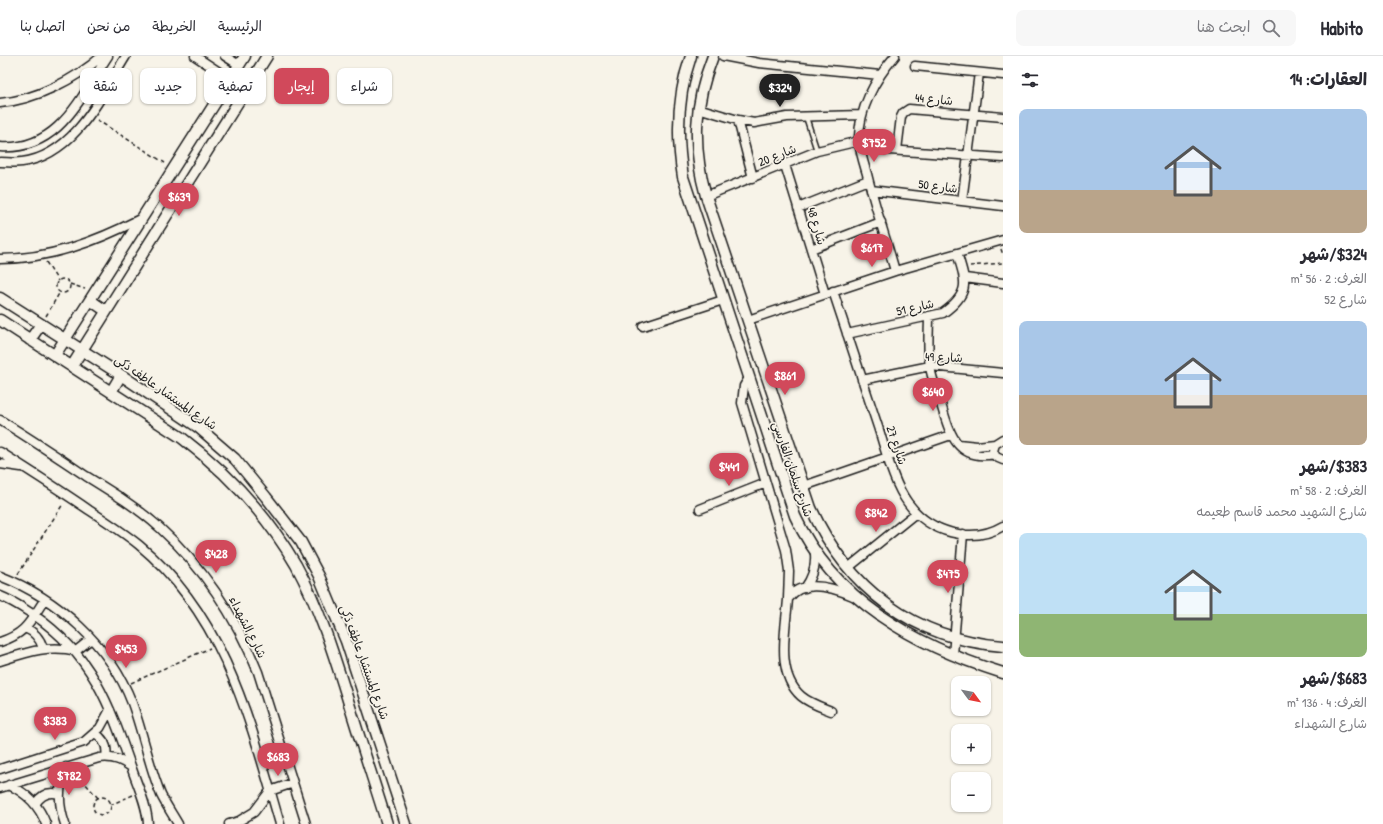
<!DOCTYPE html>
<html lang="ar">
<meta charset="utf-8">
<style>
:root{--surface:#fff;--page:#f7f7f7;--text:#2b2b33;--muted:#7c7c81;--line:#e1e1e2;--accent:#d1495b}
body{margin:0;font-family:"Patrick Hand","Playpen Sans Arabic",sans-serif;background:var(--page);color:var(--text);direction:rtl;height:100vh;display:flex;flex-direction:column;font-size:15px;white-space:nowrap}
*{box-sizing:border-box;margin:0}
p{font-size:13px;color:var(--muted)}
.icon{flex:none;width:22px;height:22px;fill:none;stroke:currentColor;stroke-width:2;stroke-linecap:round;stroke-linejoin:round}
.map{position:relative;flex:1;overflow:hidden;direction:ltr}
.drawer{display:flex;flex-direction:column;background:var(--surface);width:380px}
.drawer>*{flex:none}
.banner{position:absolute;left:12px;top:12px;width:380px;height:36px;direction:rtl;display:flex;gap:8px}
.needle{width:26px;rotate:122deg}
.tools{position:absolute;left:951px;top:620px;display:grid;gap:8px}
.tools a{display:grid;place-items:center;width:40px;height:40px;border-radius:8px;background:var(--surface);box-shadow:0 1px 3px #0004;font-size:20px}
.price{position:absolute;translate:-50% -34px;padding:0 9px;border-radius:14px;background:var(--accent);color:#fff;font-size:13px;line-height:26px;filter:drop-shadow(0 1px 2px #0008)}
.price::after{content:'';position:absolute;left:50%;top:24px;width:12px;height:9px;margin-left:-6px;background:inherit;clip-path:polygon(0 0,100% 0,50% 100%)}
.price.current{background:#222;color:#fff}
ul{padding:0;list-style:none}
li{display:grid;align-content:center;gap:8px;height:212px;padding:0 16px}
li span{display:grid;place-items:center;height:124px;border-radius:8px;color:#555}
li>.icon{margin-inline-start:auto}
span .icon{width:72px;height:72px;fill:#fffc;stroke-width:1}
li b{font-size:17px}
h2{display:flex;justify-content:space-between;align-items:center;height:48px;padding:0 16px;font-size:17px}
.tag{padding:0 14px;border-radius:8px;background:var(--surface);box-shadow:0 1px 3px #0004;font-size:14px;line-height:36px}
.tag.current{background:var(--accent);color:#fff}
header{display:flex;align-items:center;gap:24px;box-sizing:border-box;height:56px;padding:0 20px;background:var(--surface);border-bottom:1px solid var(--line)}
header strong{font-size:19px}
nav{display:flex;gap:22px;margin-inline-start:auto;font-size:14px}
.search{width:280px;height:36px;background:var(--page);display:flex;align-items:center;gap:10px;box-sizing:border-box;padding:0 14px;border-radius:8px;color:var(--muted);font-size:15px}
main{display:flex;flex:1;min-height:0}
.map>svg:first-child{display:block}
</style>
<header>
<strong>Habito</strong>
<div class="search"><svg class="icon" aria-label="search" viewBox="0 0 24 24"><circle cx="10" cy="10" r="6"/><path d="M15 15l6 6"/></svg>ابحث هنا</div>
<nav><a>الرئيسية</a><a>الخريطة</a><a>من نحن</a><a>اتصل بنا</a></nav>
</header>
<main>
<section class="drawer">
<h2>العقارات: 14<svg class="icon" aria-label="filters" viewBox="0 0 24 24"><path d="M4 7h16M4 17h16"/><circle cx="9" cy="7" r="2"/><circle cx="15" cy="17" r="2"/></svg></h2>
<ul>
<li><span style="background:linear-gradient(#a9c7e8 65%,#b9a48a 0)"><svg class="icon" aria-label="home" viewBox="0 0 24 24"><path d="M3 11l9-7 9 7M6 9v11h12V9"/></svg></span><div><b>$324/شهر</b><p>الغرف: 2 · 56 m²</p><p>شارع 52</p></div></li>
<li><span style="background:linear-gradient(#a9c7e8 60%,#b9a48a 0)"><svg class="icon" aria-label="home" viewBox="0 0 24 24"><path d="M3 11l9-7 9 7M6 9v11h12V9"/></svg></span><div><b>$383/شهر</b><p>الغرف: 2 · 58 m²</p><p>شارع الشهيد محمد قاسم طعيمه</p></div></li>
<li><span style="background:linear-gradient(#bfe0f5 65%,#8fb573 0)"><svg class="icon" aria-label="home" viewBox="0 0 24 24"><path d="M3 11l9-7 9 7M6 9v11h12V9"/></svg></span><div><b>$683/شهر</b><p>الغرف: 4 · 136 m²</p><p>شارع الشهداء</p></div></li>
</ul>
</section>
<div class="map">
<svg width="1003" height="768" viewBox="0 0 1003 768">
<rect width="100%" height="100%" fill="#f7f3e8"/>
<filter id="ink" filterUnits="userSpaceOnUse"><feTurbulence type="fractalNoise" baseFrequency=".025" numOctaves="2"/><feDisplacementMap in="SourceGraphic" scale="8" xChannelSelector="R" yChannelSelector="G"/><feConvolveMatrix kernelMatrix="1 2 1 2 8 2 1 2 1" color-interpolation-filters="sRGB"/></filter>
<g filter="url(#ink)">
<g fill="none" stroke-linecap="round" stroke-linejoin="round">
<defs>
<path id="service" d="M806,61l11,34"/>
<path id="minor" d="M195,0l35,23
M225,0l14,9
M723,0l36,7 121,12
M895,0c-20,23 -37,54 -36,85 1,11 5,23 8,33 8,33 19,65 28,97
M915,10l88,9
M0,47c35,-3 76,-24 102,-47
M698,52l40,12 16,3 33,-6 75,-2
M738,64l15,58
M0,91c59,4 80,-49 108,-91
M860,92l143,10
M897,94l4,-33 2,-4 6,-4 94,8
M0,106c7,0 15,1 22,0 53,-7 79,-66 104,-106
M785,109l40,129
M871,134l132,16
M706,140l111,-45 42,-10
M962,145l17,-128
M798,152l70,-28
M811,193l70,-27
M0,203c50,0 97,-18 140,-40
M965,222l38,5
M833,235c15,46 30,91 45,136 8,24 15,56 30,76 21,29 63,42 95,23
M929,260c0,16 -2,34 1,50 1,11 7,24 10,35 9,29 15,61 54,53
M748,264l147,-49 108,-31
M643,270l80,-26
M847,278l96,-21c28,-20 23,-31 14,-60
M749,322l-5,8 -2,17 44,147 3,21 -1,28
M862,324l68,-14 73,7
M0,364c29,18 58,37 86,56 26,16 52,32 74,52 44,40 76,89 98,144l48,152
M1003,383l-8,5 -2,7 3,6 7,3
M958,388l19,2 18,-2
M0,396c30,19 60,38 89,58 17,11 34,22 50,35 86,71 111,176 141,279
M0,408l21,3
M804,430l147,-51
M700,453l66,-26
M848,512l68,-55
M0,520c57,22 110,69 132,127 11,30 17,63 29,92 5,10 12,20 17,29
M805,532c8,-11 11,-21 10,-34
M0,540c13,5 23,12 34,19 58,40 75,88 97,151 6,19 16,38 17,58
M25,572c10,4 15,10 18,20
M0,586c27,-9 30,-21 45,-43
M953,599l10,-121
M0,605c25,-8 49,-17 76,-10l15,-12
M831,655c-10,-4 -22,-8 -30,-15 -26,-23 -15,-67 -13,-97 14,-21 46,-11 65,-3
M95,677c9,6 13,14 11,24
M0,713l84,-27 16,-14 10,-18
M9,729c18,8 30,20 37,39
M0,732l99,-30c12,-2 22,1 32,9
M35,748c6,-9 14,-13 24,-10
M65,768c-7,-20 -7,-37 1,-57
M229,768l10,-3 15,-9 16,-21 23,-8"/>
<path id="tertiary" d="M691,0c-14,40 -15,79 -8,121l112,339c39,85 121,130 208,157
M713,0c-19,48 -21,90 -7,140l105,312c37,81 103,131 192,138
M0,242l121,77 77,52 37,32 31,38 35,45 18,34 27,65 60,183
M90,244l16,11
M0,264l182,118c46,35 85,77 114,127 23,42 37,87 51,132 13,43 27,85 40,127
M30,284l11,-16
M55,299l190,-299
M72,310l195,-310
M111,336l10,-17"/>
</defs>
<!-- service casing -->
<use href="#service" stroke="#1c1c1c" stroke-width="7"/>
<!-- minor casing -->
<use href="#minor" stroke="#1c1c1c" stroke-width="11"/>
<!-- tertiary casing -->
<use href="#tertiary" stroke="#1c1c1c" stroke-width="13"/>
<!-- path -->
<path stroke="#1c1c1c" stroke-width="1.5" stroke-dasharray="4 3" stroke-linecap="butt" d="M97,64l68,43
M1001,193l2,6
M46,206l12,19
M970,210l32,-3
M56 230a7 7 0 1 1 14 0a7 7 0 1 1-14 0Z
M70,228l15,5
M46,260l14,-24
M18,518l45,-70
M131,627l79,-35
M77,718l21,24
M93 750a9 9 0 1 1 18 0a9 9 0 1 1-18 0Z
M110,749l23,-10"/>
<!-- service -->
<use href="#service" stroke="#f7f3e8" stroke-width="4"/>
<!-- minor -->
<use href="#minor" stroke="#f7f3e8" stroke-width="8"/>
<!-- tertiary -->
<use href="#tertiary" stroke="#f7f3e8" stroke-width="10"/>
</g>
</g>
<g text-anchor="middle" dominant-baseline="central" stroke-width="3.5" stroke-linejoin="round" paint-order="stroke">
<!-- street labels -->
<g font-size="12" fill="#1c1c1c" stroke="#f7f3e8">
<text transform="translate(934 43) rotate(5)">شارع 44</text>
<text transform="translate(777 99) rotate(-22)">شارع 20</text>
<text transform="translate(938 130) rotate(7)">شارع 50</text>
<text transform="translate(817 170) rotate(73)">شارع 48</text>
<text transform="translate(915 251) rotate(-13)">شارع 51</text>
<text transform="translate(944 301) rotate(2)">شارع 49</text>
<text transform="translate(166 336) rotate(35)">شارع المستشار عاطف ذكى</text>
<text transform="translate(897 389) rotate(71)">شارع 27</text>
<text transform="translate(793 413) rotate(71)">شارع سلمان الفارسي</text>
<text transform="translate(248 571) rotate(63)">شارع الشهداء</text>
<text transform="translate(365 606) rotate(70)">شارع المستشار عاطف ذكى</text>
</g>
</g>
</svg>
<div class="tools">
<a><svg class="needle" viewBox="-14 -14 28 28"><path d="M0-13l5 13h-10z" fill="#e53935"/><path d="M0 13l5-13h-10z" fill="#7c7c81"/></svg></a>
<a>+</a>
<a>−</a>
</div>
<b class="price current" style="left:780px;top:52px">$324</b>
<b class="price" style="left:874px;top:107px">$752</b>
<b class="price" style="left:179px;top:161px">$639</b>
<b class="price" style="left:872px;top:212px">$617</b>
<b class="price" style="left:785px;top:340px">$861</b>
<b class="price" style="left:933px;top:356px">$640</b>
<b class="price" style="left:729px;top:431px">$441</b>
<b class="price" style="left:876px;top:477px">$842</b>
<b class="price" style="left:216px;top:518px">$428</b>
<b class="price" style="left:948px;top:538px">$475</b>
<b class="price" style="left:126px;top:613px">$453</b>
<b class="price" style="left:55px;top:685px">$383</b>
<b class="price" style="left:278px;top:721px">$683</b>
<b class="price" style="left:69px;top:740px">$782</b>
<div class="banner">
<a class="tag">شراء</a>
<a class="tag current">إيجار</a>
<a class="tag">تصفية</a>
<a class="tag">جديد</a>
<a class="tag">شقة</a>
</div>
</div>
</main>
